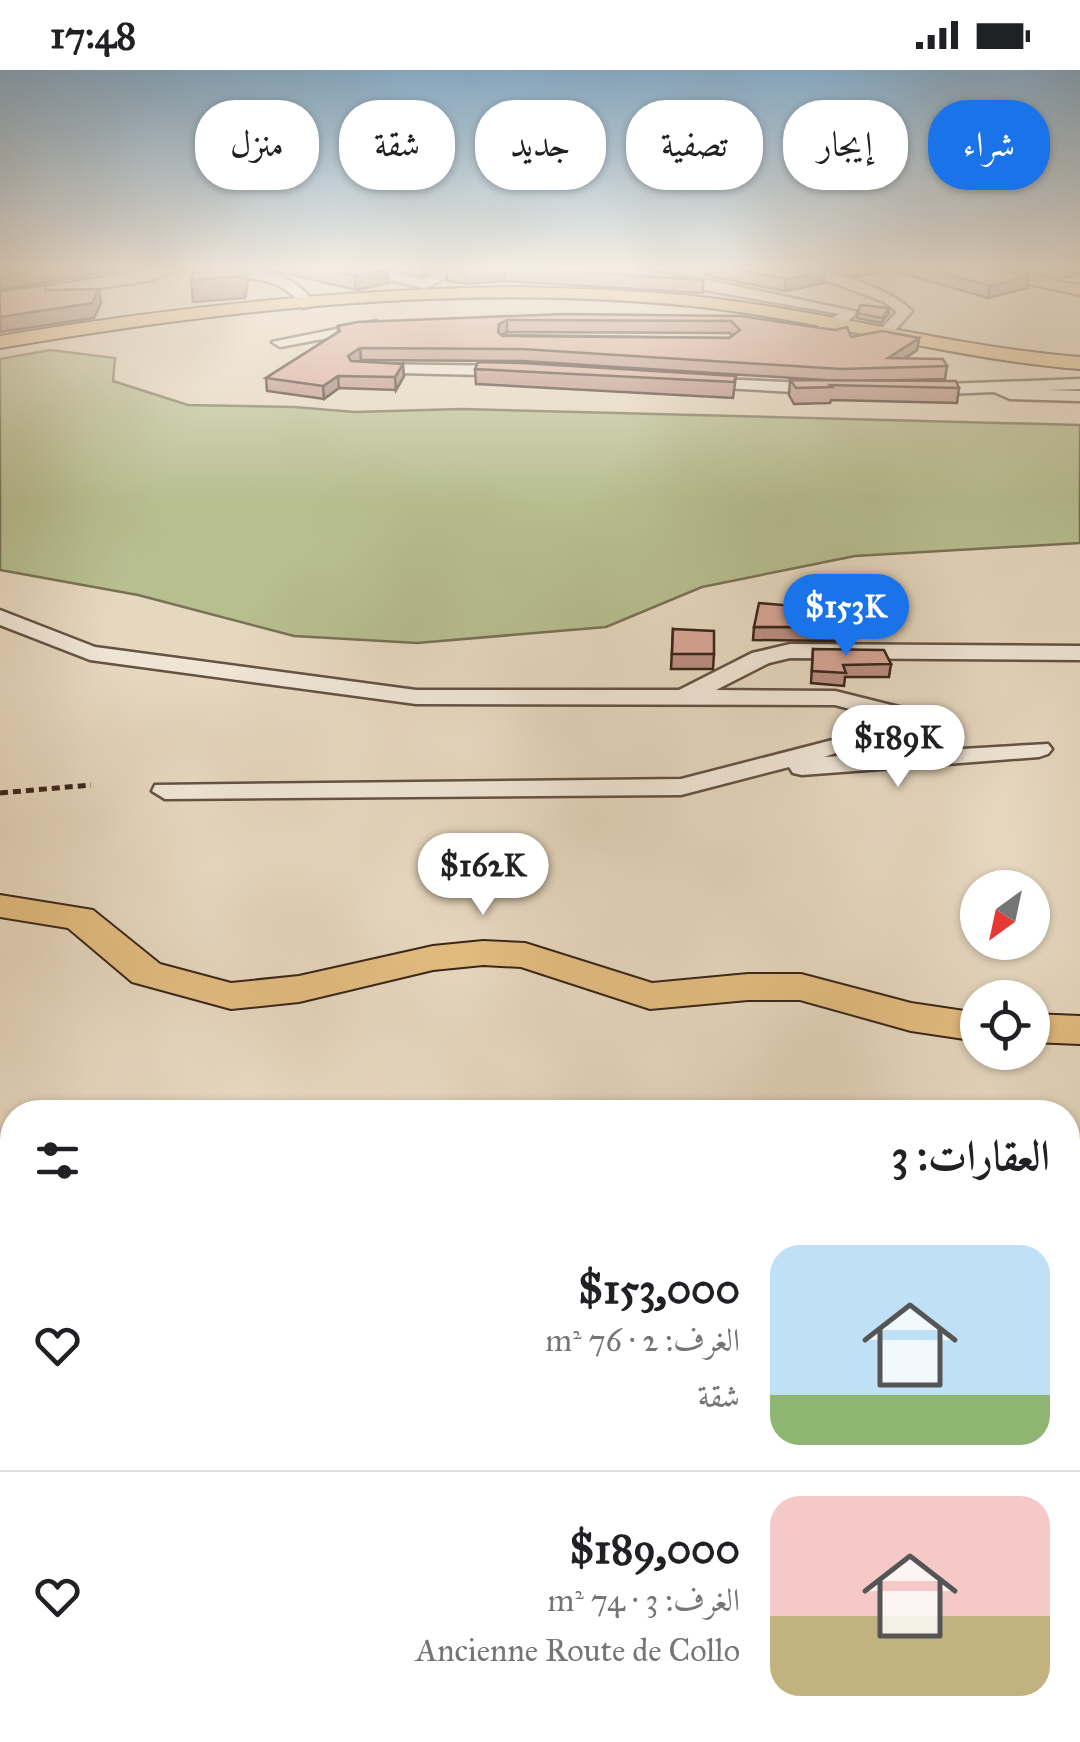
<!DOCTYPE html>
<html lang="ar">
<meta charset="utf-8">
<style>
:root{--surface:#fff;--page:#f2f2f2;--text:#202124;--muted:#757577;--line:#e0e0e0;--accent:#1a73e8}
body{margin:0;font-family:"IM FELL Great Primer",Amiri,serif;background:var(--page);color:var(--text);direction:rtl;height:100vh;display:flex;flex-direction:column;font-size:38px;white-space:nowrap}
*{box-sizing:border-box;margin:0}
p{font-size:32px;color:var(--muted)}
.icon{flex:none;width:55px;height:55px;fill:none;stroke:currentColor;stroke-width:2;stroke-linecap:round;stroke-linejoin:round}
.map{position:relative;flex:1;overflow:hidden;direction:ltr}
.details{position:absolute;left:0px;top:1030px;width:1080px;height:642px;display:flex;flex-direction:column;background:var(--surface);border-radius:40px 40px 0 0;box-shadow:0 2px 8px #0004;direction:rtl}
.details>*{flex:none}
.top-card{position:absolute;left:30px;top:30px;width:1020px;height:90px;direction:rtl;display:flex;gap:20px}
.needle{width:65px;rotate:213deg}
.fabs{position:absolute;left:960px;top:800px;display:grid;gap:20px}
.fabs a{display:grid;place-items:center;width:90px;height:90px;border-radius:50%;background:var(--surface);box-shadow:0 2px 8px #0004;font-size:50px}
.price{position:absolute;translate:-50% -85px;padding:0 22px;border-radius:35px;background:#fff;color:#222;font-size:32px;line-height:65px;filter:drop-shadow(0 2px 5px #0008)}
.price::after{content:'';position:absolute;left:50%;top:60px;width:30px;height:22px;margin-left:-15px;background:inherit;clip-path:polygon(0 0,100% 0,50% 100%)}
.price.on{background:var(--accent);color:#fff}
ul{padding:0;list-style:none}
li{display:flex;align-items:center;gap:30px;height:250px;padding:0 30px}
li+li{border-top:2px solid var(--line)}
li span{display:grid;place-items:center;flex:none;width:280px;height:200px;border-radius:30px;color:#555}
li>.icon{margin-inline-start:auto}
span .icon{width:120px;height:120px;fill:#fffc;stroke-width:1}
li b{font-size:42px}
h2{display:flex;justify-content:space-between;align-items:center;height:120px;padding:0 30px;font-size:42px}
.pill{padding:0 35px;border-radius:40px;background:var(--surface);box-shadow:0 2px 8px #0004;font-size:35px;line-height:90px}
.pill.on{background:var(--accent);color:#fff}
.status{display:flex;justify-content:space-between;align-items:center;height:70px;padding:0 50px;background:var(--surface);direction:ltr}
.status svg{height:28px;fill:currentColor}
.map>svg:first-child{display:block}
</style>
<div class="status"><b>17:48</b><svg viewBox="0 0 49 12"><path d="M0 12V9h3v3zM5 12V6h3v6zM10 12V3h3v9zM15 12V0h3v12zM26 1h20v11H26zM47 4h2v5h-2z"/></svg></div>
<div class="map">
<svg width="1080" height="1672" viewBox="0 0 1080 1672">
<rect width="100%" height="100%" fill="#e6d7bf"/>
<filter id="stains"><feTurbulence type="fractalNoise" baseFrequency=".002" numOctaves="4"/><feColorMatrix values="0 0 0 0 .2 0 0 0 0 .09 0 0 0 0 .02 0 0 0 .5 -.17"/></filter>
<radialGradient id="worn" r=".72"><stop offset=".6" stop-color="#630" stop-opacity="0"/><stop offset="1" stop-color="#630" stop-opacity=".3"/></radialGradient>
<!-- green -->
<path fill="#b7be90" stroke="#787255" stroke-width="2.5" d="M50,280l65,8 -2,23 75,24 106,2 61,5 106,-3 619,16v118l-225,13 -153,31 -96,40 -189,16 -123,-7 -156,-41 -138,-25v-211z"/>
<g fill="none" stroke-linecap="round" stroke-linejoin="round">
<defs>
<path id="minor" d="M167,197h21l-40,14 -148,21v-8z
M345,197h24l54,13 15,-8 -12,-5h26l6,4 -33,18z
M575,197h37l100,14 146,31 -16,15 -18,4 -7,-4 2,-3 21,-10z
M790,197c33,0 99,20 122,44l-23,26 -40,9v-6l30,-9 18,-19 -13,-10z
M209,198c39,1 84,0 106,37l-12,3c-22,-36 -62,-28 -99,-33v-6z
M376,251l7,4 -2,3 -101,19 -8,-5z
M366,294l149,2 8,5 -8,5 -155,-4 -2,-3z
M695,308l134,6 8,5 -8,5 -140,-8v-6z
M1080,309v10l-32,1 32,1v10l-70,-2 -16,-7 -74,3 -8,-5 8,-5z
M0,540l95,37 321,43h263l73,-37 38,-9 290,2v14l-290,-2 -21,5 -53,27 119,1 80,20 4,5 -11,12 -84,29 224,-13 4,5 -4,5 -9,3 -237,18 -9,-2 -4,-6 -108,28 -516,4 -13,-8 3,-6 526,-6 163,-42 43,-18 -52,-14 -419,-1 -326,-44 -90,-35z"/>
<path id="major" d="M946,197h37l97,18v10z
M518,217c74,2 149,4 222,15 114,16 225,46 340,55v12c-131,-10 -257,-49 -388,-63 -232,-23 -463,3 -692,42v-12c172,-29 344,-47 518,-49z
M0,825l93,15 67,54 71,19 68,-7 134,-30 50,-5 42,2 127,40 96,-9h53l110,29 67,10v28l-67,-10 -111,-31h-52l-98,9 -129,-42 -38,-2 -50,5 -134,32 -68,7 -99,-27 -64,-54 -68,-11z
M1032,944l48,2v28l-48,-2z"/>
</defs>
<!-- minor casing -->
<use href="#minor" stroke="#645243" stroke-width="5"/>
<!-- major casing -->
<use href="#major" stroke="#39261a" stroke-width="4"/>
<!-- path -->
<path stroke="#39261a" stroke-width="5" stroke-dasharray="8 5" stroke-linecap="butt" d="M0,723l91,-8"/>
<!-- minor -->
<use href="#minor" fill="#efe5d5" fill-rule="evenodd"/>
<!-- major -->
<use href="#major" fill="#e3bc80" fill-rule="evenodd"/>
</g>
<!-- wall -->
<path fill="#ba8e82" stroke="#39261a" stroke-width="2.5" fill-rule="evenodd" d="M258,197h122l7,2 1,14 -32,7z
M386,197h43v5l-7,4z
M632,197l71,13v13l-199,-12 -38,3 -19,-3v-13z
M704,197h110l10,5 -1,11 -38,8 -81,-16z
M817,197h168l44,9 -2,12 -39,10 -98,-28 -33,7z
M1005,197h73l-1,8 -13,3z
M889,238v5l-8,10 -24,-5v-5z
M741,246l110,21 68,1 -2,12 -12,8 42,8 -2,13 -81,2 95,7 -2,15 -126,-3 -1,3 -36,1 -5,-9 1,-15h35l-303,-19 -161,-1 -2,2 45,14 -8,14 -57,-2 -15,11 -57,-8 -1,-13 72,-46v-6l20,-4zM507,262l223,1 2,2 -3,3 -228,-3z
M475,299l261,7 -3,22 -257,-14z
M754,557h87l-2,14 -86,-1z
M673,559l41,25 -1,15h-42z
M813,579l78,15 -2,13h-44l-1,9 -33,-3z"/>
<!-- shaded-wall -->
<path fill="#97746a" stroke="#39261a" stroke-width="2.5" d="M53,197h84l-137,23v-14z
M246,197l2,15 -3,16 -52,4 -2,-22z
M422,197h7v5l-7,4z
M504,197v14l-38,3v-13z
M858,197h33l-1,3 -33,7z
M1066,197h12l-1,8 -13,3z
M387,199l1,14 -32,7 -1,-14z
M824,202l-1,11 -38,8 1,-12z
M1029,206l-2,12 -39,10 2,-12z
M99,219l2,14 -7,15 -94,14v-15z
M507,250v12l-8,4 -1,8 1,-20z
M919,268l-2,12 -26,17 -3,-9z
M360,278l1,12 -12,8 -1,-12z
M403,294l1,12 -8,14 -1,-13z
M338,306l1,12 -15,11 -1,-13z"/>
<!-- building -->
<path fill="#d8a597" stroke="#39261a" stroke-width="2.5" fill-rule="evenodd" d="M0,197h53l-53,9z
M195,197h49l-1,9 -52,4z
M316,197h64l7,2 -32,7z
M447,197h55l-36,4z
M506,197h126l71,13z
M722,197h92l10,5 -38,7z
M921,197h64l44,9 -39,10z
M45,215l1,5 53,-1 -7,14 -92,14v-26z
M861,235l28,3 -7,10 -25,-5z
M564,244l177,2 94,14 12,-3 4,10 31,-6 37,7 -31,20 55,1 4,7 -106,3 -319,-20 -162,-1 -12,8 3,5 52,3 -8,13 -57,-1 -15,10 -57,-8 74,-47 -2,-5 20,-4zM507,250l224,1 9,9 -11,8 -227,-2 -4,-4 1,-8z
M478,292l44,1 214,13 -2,6 -259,-13z
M790,310l166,1 3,7 -129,-3 2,2 -36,1z
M759,533l80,7 2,17h-87z
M673,559l41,2v23h-42z
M813,579l71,1 7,14 -48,1 3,8 -34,-2z"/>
<!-- sky -->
<linearGradient id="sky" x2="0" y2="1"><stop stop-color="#89b5d7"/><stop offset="0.46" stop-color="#f4ede2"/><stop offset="1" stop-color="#f4ede2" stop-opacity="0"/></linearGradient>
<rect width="1080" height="431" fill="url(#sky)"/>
<rect width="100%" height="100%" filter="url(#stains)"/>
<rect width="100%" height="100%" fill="url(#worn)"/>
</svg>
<div class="fabs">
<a><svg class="needle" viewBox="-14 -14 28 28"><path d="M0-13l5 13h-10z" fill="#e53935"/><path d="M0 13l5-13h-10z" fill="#757577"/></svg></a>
<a><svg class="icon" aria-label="locate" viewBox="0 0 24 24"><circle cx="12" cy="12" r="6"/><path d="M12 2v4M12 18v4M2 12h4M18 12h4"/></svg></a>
</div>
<b class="price on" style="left:846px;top:589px">$153K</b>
<b class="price" style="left:898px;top:720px">$189K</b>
<b class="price" style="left:483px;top:848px">$162K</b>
<div class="top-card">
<a class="pill on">شراء</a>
<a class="pill">إيجار</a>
<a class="pill">تصفية</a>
<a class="pill">جديد</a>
<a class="pill">شقة</a>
<a class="pill">منزل</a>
</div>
<section class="details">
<h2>العقارات: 3<svg class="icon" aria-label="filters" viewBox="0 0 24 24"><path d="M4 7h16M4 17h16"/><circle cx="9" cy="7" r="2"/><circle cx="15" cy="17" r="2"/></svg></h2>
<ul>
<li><span style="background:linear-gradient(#bfe0f5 75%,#8fb573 0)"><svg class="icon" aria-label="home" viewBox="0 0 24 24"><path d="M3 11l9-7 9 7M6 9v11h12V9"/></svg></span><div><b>$153,000</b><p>الغرف: 2 · 76 m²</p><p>شقة</p></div><svg class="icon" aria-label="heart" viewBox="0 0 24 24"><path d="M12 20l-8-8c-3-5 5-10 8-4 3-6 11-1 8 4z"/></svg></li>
<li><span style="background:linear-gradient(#f6c9c9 60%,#c2b280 0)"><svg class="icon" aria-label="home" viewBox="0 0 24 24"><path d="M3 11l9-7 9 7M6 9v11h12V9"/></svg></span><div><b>$189,000</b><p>الغرف: 3 · 74 m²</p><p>Ancienne Route de Collo</p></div><svg class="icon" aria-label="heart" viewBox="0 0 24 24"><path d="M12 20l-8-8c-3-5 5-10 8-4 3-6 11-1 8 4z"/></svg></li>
</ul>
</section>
</div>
